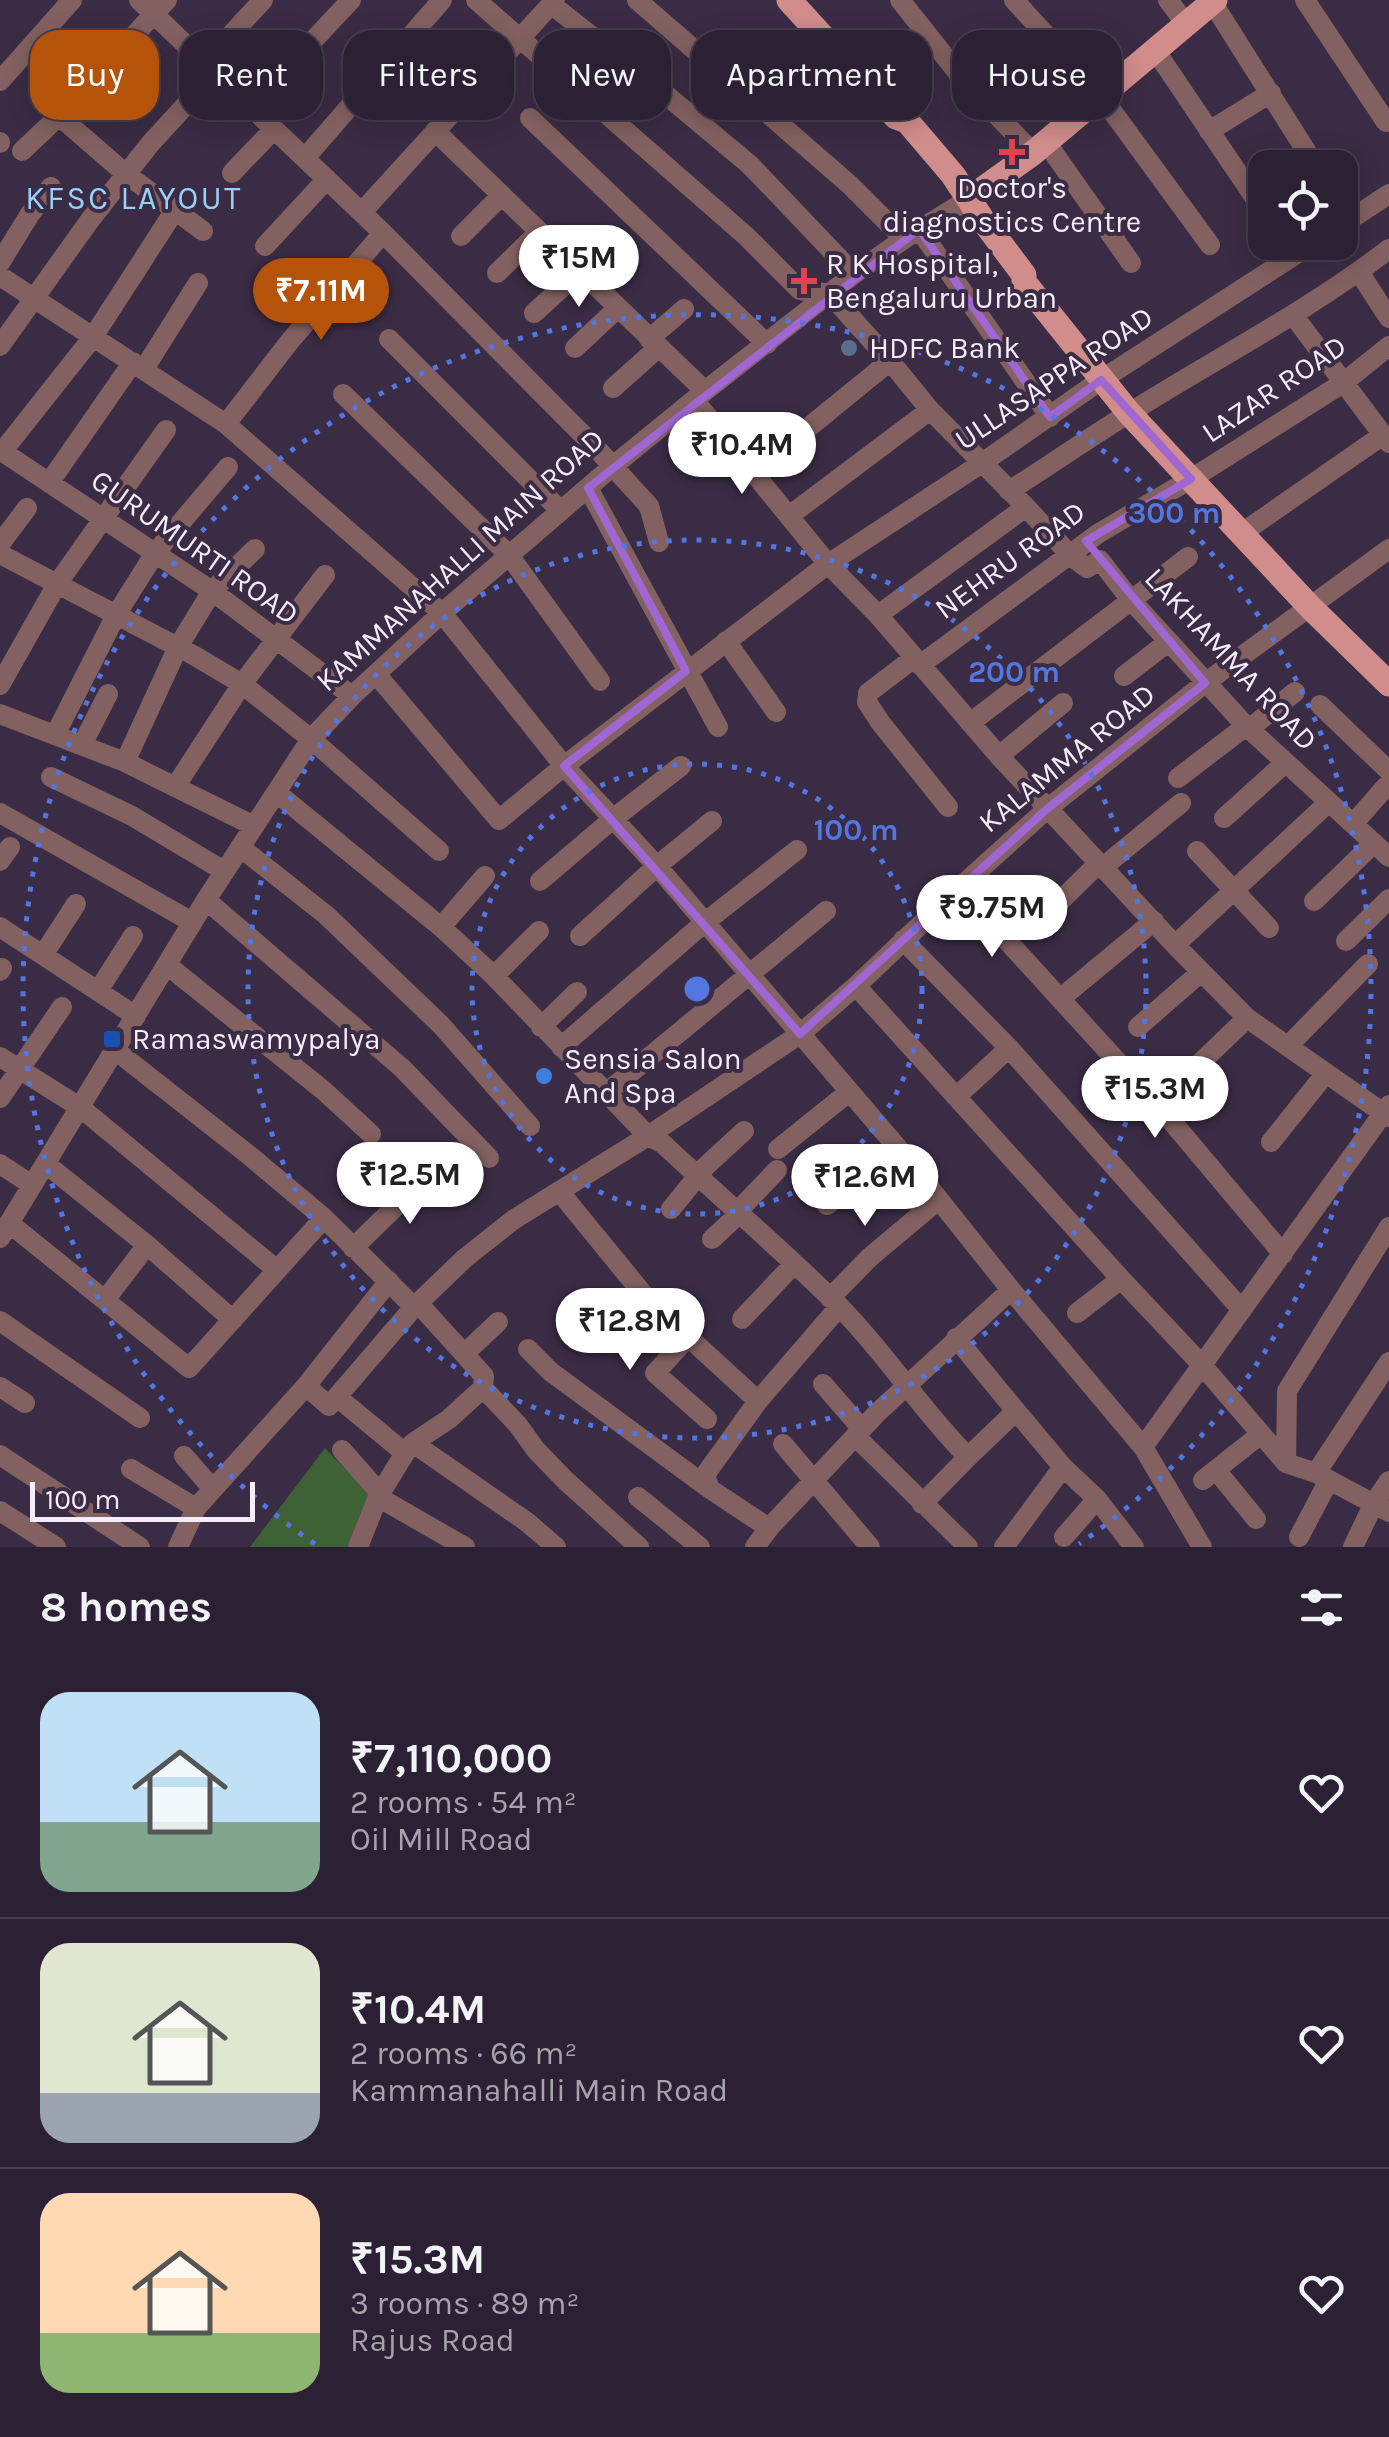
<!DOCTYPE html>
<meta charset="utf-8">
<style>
:root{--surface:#2c2134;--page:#382e40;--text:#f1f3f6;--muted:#a6a3ac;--line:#483e4f;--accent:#b45309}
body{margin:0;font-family:Karla,sans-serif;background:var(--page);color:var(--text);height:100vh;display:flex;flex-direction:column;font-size:38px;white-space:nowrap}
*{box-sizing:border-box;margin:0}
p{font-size:32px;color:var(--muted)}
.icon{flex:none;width:55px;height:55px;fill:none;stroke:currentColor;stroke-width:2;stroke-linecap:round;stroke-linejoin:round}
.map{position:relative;height:1547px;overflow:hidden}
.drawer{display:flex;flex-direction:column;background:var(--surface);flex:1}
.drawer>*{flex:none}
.guide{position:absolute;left:30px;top:30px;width:1330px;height:90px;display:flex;gap:20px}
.fabs{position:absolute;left:1248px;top:150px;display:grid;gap:20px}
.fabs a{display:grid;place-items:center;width:110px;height:110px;border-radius:20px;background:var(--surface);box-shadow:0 5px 25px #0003,0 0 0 2px var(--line);font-size:50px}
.scale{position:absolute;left:30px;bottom:25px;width:225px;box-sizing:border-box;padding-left:10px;border:5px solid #f6ecfc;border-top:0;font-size:28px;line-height:35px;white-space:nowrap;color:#f6ecfc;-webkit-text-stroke:8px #3b2c45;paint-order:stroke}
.price{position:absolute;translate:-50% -85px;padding:0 22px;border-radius:35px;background:#fff;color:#222;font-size:32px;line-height:65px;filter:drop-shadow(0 2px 5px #0008)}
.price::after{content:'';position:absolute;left:50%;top:60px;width:30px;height:22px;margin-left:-15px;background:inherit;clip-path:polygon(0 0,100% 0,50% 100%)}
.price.active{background:var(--accent);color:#fff}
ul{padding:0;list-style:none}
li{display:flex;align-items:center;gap:30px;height:250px;padding:0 40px}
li+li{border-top:2px solid var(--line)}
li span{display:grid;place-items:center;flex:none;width:280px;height:200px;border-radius:30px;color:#555}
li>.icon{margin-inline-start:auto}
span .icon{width:120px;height:120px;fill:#fffc;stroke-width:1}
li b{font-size:42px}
h2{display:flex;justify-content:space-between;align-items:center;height:120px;padding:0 40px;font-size:42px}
.pill{padding:0 35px;border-radius:30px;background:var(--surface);box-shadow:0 5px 25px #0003,0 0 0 2px var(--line);font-size:35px;line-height:90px}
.pill.active{background:var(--accent);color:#fff}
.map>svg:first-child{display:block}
</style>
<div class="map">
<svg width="1389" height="1547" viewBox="0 0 1389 1547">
<rect width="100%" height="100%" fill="#3b2c45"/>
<!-- green -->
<path fill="#3f6136" d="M325,1448l50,51 -25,48h-100z"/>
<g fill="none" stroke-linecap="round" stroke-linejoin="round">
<!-- minor -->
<path stroke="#836160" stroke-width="20" d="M139,0l244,233 214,216 52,57 10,36
M476,0l270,236 54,54 30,4 60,67 40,49 96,97 45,49 16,12 13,-8 30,39 116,127 143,131
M637,0l213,185 54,54
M900,0l66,83 67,70
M1014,0l87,96 109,149
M1168,0l18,24
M1305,0l81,122
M1212,2l105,166
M552,5l107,84 91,76 104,109
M1155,50l110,163
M205,63l58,-63
M0,81l72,-81
M251,107l100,-107
M59,116l67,58 77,57
M530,118l237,226
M435,131l270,260
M1209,131l62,-38
M1046,142l85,121
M0,143v-1
M22,151l37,-35 108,-116
M305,158l137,-158
M232,173l42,-44
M362,212l193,-212
M1340,226l49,-32
M919,229l131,188
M461,236l41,-41
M265,246l62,-67
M0,263l30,-49 21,-27
M1359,272l30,46
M497,273l42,-41
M0,276l226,148 216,189 122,153 93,100 240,281 114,143 132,157 59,100
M534,313l46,-42
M1293,315l96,128
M389,339l172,172
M649,339l35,-30
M0,346l90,-126 60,-76 65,-71
M575,348l43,-40
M144,369l54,-86
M613,388l46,-41
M343,394l166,161 91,126
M694,400l134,164 50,51 121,141 176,189 72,73 142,99
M226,424l64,-83 93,-108
M0,450l212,141 140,105
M2,452l91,-115 82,-127
M754,472l136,-111
M49,483l84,-121
M588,488l130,239
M1009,491c41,-26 81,-54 122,-79 86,-54 177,-101 258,-163
M789,516l141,-106
M1242,533l141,-98
M0,544l27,-36
M0,554l195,102 47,28 69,55 128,112
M878,615l148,-108
M726,641l50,71
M914,658l-46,35 -1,9 13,20 68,85
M920,665l179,-132 92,-54 152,-96 46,-37
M376,674l123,146 65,-54 264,-202 154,-101 119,-83 214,-138
M1124,676l44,-34
M0,685l57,-101 109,-154
M1320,705l69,66
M0,714l125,48 129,64
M970,723l218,-166
M1249,729l46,-37
M55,735l61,-120 39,-62 73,-86
M82,745l26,-51
M999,756l64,-53
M125,762l53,-115 34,-56 43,-42
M51,777l81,39 92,55
M1178,778l68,-52
M175,787l67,-103 83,-109
M277,793l164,134 53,49 154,160 14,7c58,54 119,106 176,162 47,47 83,105 130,152l48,-46 47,56
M0,813l192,109
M1224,818l61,-55
M1353,824l36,-41
M240,847l86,68 115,110 89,101
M1197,851l72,77
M0,861l10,-14
M1103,867l78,-64
M540,881l74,-63 67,-52
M959,888l209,229 115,137
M206,900l196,168 87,90
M1314,901l60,-58
M1054,907l45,-44
M0,927l136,89
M441,927l44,-51
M580,936l77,-70 55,-45
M903,940l106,108 233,262
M1346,941l43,-42
M1175,945l154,-143
M43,955l33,-51
M167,965l156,125 48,44
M0,971l2,-3
M494,976l45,-45
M856,986l265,293 81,86 84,98 30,10
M98,991l35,-55
M1061,998l93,-77
M541,1027l36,-35
M1138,1027l63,-55
M1288,1046l80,-82
M561,1047l143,-124 93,-73
M115,1050l135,106 74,62 90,89
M0,1057l81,51 196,162
M1196,1067l51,-49
M606,1093l220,-182
M956,1097l53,-49
M0,1098l62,-91
M1271,1142l55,-69
M778,1149l71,-57
M0,1164l32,21
M46,1164l101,81 86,75
M559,1191l89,109 110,101
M827,1205l70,-58
M671,1209l35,-43 38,-35
M738,1211l39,-41
M9,1223l180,145 135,-150
M0,1238l206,-338 105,-161 41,-43 90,-83 171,-147 92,-75 149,-117 50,-35 65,-40
M712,1239l28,-26
M353,1248l79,-77
M830,1298l39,-40 69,-58
M105,1300l42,-55
M1077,1313l44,-34
M742,1319l52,-55
M0,1321l140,97
M688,1337l-33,36 52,46
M956,1338l60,73
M605,1343l43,-43
M528,1349l23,23 159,117
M464,1354l34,-32
M1389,1362l-73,111 73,39
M823,1384l39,45
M306,1386l83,-105
M0,1387l25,16
M483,1388l35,37 18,25 29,30 74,67
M337,1397l68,56
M855,1436l113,111
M413,1443l114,79 29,25
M783,1444l87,103
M1143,1447l246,-342
M342,1450l38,43
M0,1455l140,92
M184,1456l28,32
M1286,1463l1,-72 102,-164
M131,1469l65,39
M1216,1470l40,49
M1203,1480l58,-46
M378,1497l87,50
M638,1497l62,50
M922,1504l46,-47
M0,1511l56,36
M769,1528l-59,-39 -5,-14 53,-74 81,-94
M1064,1537l33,-38
M1299,1537l30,-57
M178,1547l18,-39 110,-122 23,20 85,-99 51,-49 48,-38 135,-84 152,-102 56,-48 103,-98 88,-79 158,-126 184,-134
M358,1547l20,-50 27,-44 8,-10 36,-24 34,-31 1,-12 -66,-73
M755,1547l14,-19 109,-116 133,-122
M1004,1547l59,-80 34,32 37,48
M1353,1547l21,-44 15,-22"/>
<!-- major -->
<path stroke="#d08d8c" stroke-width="25" d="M789,0l107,117 11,4 46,54 29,44 42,56v7l105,131 181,194 79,77
M969,199l64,-46 182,-153"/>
</g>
<!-- marked area -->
<path fill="none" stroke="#a066d1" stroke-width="8" stroke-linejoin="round" d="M919,229l131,188 51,-37 90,99 -105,62 119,142 -158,126 -247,225 -236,-268 122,-95 -98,-183z"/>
<!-- distance rings -->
<g fill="none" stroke="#5376e1" stroke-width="5" stroke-dasharray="5 10">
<circle cx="697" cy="989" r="225"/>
<circle cx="697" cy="989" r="449"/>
<path d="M315 1544A674 674 0 1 1 1079 1544"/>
</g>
<!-- markers -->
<g fill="#e0444e" stroke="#3b2c45" stroke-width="4">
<path d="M1007 137h10v10h10v10h-10v10h-10v-10h-10v-10h10z"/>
<path d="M799 266h10v10h10v10h-10v10h-10v-10h-10v-10h10z"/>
</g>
<circle fill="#5c6f8a" stroke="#3b2c45" stroke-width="4" cx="849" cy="348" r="10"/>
<rect fill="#1a4fb4" stroke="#3b2c45" stroke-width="4" x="102" y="1029" width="20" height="20" rx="5"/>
<circle fill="#3f7fe0" stroke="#3b2c45" stroke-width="4" cx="544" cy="1076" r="10"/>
<g text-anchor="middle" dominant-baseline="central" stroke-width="8" stroke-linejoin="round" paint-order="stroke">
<!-- poi labels -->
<g font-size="30" fill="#f6ecfc" stroke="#3b2c45" text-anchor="start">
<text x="1012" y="188" text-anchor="middle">Doctor's<tspan x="1012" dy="34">diagnostics Centre</tspan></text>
<text x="826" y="264">R K Hospital,<tspan x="826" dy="34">Bengaluru Urban</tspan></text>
<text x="869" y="348">HDFC Bank</text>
<text x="132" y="1039">Ramaswamypalya</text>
<text x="564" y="1059">Sensia Salon<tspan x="564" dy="34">And Spa</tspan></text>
</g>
<!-- street labels -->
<g font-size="30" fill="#f6ecfc" stroke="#3b2c45">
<text transform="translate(1054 378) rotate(-34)">ULLASAPPA ROAD</text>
<text transform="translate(1274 389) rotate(-34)">LAZAR ROAD</text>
<text transform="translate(195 547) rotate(35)">GURUMURTI ROAD</text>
<text transform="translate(460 560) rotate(-42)">KAMMANAHALLI MAIN ROAD</text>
<text transform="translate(1010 560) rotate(-36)">NEHRU ROAD</text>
<text transform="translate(1231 659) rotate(47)">LAKHAMMA ROAD</text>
<text transform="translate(1067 758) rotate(-39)">KALAMMA ROAD</text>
</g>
<!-- neighbourhood labels -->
<g font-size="32" letter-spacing="2.5" fill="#98d0f8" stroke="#3b2c45">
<text x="134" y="198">KFSC LAYOUT</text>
</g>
</g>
<circle cx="697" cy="989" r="15" fill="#5376e1" stroke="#3b2c45" stroke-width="5"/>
<g font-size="30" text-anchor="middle" font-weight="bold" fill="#5376e1" stroke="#3b2c45" stroke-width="8" stroke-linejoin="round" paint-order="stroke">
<text x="1174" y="523">300 m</text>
<text x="1014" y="682">200 m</text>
<text x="856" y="840">100 m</text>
</g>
</svg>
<div class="fabs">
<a><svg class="icon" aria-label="locate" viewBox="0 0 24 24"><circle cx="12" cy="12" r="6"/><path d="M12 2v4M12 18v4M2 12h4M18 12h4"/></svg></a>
</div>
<div class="scale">100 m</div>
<b class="price" style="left:579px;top:310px">₹15M</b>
<b class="price active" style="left:321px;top:343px">₹7.11M</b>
<b class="price" style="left:742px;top:497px">₹10.4M</b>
<b class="price" style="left:992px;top:960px">₹9.75M</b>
<b class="price" style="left:1155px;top:1141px">₹15.3M</b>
<b class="price" style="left:410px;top:1227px">₹12.5M</b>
<b class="price" style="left:865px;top:1229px">₹12.6M</b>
<b class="price" style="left:630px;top:1373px">₹12.8M</b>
<div class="guide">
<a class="pill active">Buy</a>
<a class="pill">Rent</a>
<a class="pill">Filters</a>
<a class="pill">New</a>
<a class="pill">Apartment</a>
<a class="pill">House</a>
</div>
</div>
<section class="drawer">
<h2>8 homes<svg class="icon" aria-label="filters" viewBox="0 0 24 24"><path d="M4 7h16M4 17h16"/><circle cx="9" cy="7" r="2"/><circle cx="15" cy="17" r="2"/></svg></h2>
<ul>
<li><span style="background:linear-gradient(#bfe0f5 65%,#7fa58c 0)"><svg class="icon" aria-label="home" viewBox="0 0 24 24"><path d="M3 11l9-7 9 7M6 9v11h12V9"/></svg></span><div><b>₹7,110,000</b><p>2 rooms · 54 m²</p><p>Oil Mill Road</p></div><svg class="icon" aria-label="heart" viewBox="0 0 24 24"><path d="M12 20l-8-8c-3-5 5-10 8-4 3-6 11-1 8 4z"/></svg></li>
<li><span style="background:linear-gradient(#dfe7d0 75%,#9aa5b1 0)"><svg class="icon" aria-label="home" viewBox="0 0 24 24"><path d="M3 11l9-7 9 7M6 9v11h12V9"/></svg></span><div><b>₹10.4M</b><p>2 rooms · 66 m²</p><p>Kammanahalli Main Road</p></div><svg class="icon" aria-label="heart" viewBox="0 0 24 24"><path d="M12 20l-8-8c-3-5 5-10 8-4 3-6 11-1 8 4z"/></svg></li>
<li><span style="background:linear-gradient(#ffd9b3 70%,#8fb573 0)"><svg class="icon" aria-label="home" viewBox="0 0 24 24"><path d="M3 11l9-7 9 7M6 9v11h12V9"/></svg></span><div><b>₹15.3M</b><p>3 rooms · 89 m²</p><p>Rajus Road</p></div><svg class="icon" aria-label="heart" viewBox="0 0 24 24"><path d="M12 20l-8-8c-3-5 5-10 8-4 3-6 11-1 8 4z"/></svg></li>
</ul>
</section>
